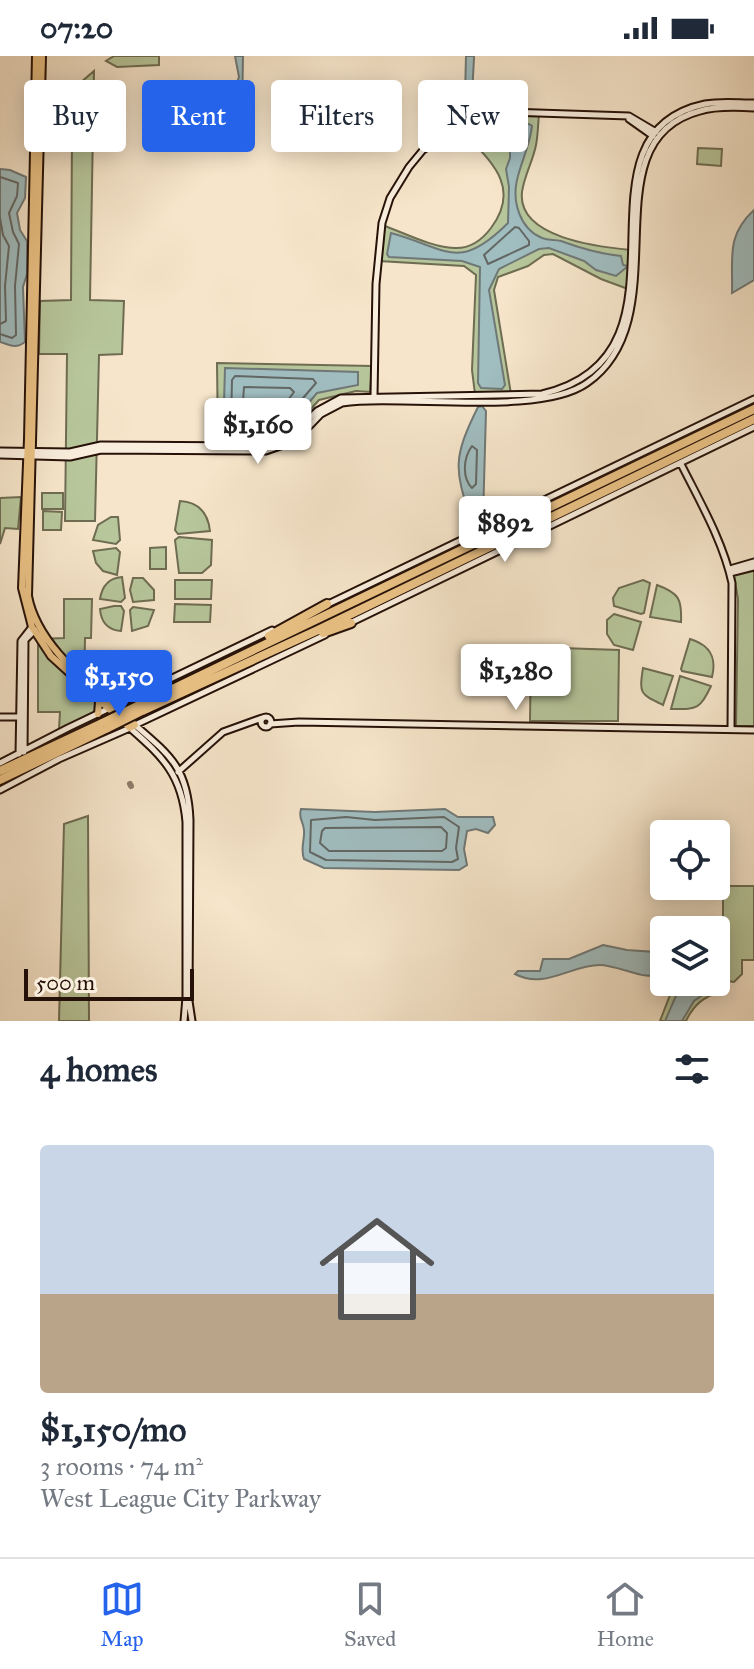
<!DOCTYPE html>
<meta charset="utf-8">
<style>
:root{--surface:#fff;--page:#f2f2f3;--text:#1f2937;--muted:#747a83;--line:#e0e1e3;--accent:#2563eb}
body{margin:0;font-family:"IM FELL Great Primer",serif;background:var(--page);color:var(--text);height:100vh;display:flex;flex-direction:column;font-size:30px;white-space:nowrap}
*{box-sizing:border-box;margin:0}
p{font-size:26px;color:var(--muted)}
.icon{flex:none;width:44px;height:44px;fill:none;stroke:currentColor;stroke-width:2;stroke-linecap:round;stroke-linejoin:round}
.map{position:relative;height:965px;overflow:hidden}
.drawer{display:flex;flex-direction:column;background:var(--surface);flex:1}
.drawer>*{flex:none}
.top-card{position:absolute;left:24px;top:24px;width:706px;height:72px;display:flex;gap:16px}
.tools{position:absolute;left:650px;top:764px;display:grid;gap:16px}
.tools a{display:grid;place-items:center;width:80px;height:80px;border-radius:8px;background:var(--surface);box-shadow:0 4px 20px #0003;font-size:40px}
.scale{position:absolute;left:24px;bottom:20px;width:170px;box-sizing:border-box;padding-left:8px;border:4px solid #261108;border-top:0;font-size:22px;line-height:28px;white-space:nowrap;color:#261108;-webkit-text-stroke:6px #f9eedd;paint-order:stroke}
.price{position:absolute;translate:-50% -68px;padding:0 18px;border-radius:8px;background:#fff;color:#222;font-size:26px;line-height:52px;filter:drop-shadow(0 2px 4px #0008)}
.price::after{content:'';position:absolute;left:50%;top:48px;width:24px;height:18px;margin-left:-12px;background:inherit;clip-path:polygon(0 0,100% 0,50% 100%)}
.price.current{background:var(--accent);color:#fff}
ul{padding:0;list-style:none}
li{display:grid;align-content:center;gap:16px;height:424px;padding:0 40px}
li span{display:grid;place-items:center;height:248px;border-radius:8px;color:#555}
li>.icon{margin-inline-start:auto}
span .icon{width:144px;height:144px;fill:#fffc;stroke-width:1}
li b{font-size:34px}
h2{display:flex;justify-content:space-between;align-items:center;height:96px;padding:0 40px;font-size:34px}
.pill{padding:0 28px;border-radius:8px;background:var(--surface);box-shadow:0 4px 20px #0003;font-size:28px;line-height:72px}
.pill.current{background:var(--accent);color:#fff}
.status{display:flex;justify-content:space-between;align-items:center;height:56px;padding:0 40px;background:var(--surface);direction:ltr}
.status svg{height:22px;fill:currentColor}
.tab-bar{display:flex;justify-content:space-around;align-items:center;height:112px;border-top:2px solid var(--line);background:var(--surface);font-size:22px;color:var(--muted)}
.tab-bar a{display:grid;justify-items:center;gap:4px}
.tab-bar .current{color:var(--accent)}
.map>svg:first-child{display:block}
</style>
<div class="status"><b>07:20</b><svg viewBox="0 0 49 12"><path d="M0 12V9h3v3zM5 12V6h3v6zM10 12V3h3v9zM15 12V0h3v12zM26 1h20v11H26zM47 4h2v5h-2z"/></svg></div>
<div class="map">
<svg width="754" height="965" viewBox="0 0 754 965">
<rect width="100%" height="100%" fill="#f6e5ca"/>
<filter id="stains"><feTurbulence type="fractalNoise" baseFrequency=".0025" numOctaves="4"/><feColorMatrix values="0 0 0 0 .2 0 0 0 0 .09 0 0 0 0 .02 0 0 0 .5 -.17"/></filter>
<radialGradient id="worn" r=".72"><stop offset=".6" stop-color="#630" stop-opacity="0"/><stop offset="1" stop-color="#630" stop-opacity=".3"/></radialGradient>
<!-- green -->
<path fill="#b7c69b" stroke="#6e6c52" stroke-width="2" d="M114,0h45v9l-42,2 -11,-6z
M94,15l-4,229 34,1 -2,53 -23,1 -4,166h-30l2,-167h-28l1,-53 31,-1 1,-169 -29,1 1,-18z
M507,58h32c-1,10 -1,21 -3,31 -3,16 -12,31 -14,47 -5,46 77,55 109,58l-3,39 -27,-10 -48,-25 -9,1 -16,11 -30,11 -4,13 17,104h-36l-3,-24 4,-95 -12,-9 -85,-5 3,-36c23,8 49,22 72,23 16,1 28,-8 37,-20 32,-43 -3,-69 -32,-100z
M698,92l24,1 -1,17 -24,-2z
M217,307l155,3 -2,26 -14,-1 -37,9 -28,31 -22,11 -51,-1z
M42,437h21v16h-21z
M21,441l-3,32 -13,-1 -5,16v-46z
M180,445c18,1 28,12 30,30l-32,3 -3,-4z
M43,455l19,1 -1,18h-18z
M111,461h7l2,23 -4,4 -23,-4 5,-15z
M179,481l33,3 -1,25 -9,8h-23l-4,-33z
M166,491v22h-16v-21z
M116,492l4,4 -3,23 -14,-4 -7,-8 -3,-12z
M754,514v156h-18l2,-127 -4,-23z
M122,521l3,21 -4,4 -21,-3c2,-13 9,-21 22,-22z
M133,522h10l11,12v10l-21,2 -3,-12z
M175,524h37l-1,19h-36z
M643,524l7,3 -6,30 -3,1 -27,-8 -1,-8 6,-10z
M657,529c22,8 25,14 24,37l-31,-5z
M64,543h28l-1,39h-6l-1,53 13,13 -1,8 -37,17 1,-17h-22v-73l26,-1z
M175,548l36,1 -1,17h-36z
M114,550h7l3,5 -3,20c-13,-1 -20,-9 -21,-22z
M133,551l21,3 -6,16 -16,5 -2,-21z
M614,558l27,8 -8,28 -19,-5 -7,-11v-14z
M690,583c20,6 27,18 22,38l-30,-6 -1,-2z
M531,591l88,3 -1,71h-88z
M643,612l30,8 -10,29c-23,-11 -24,-11 -20,-37z
M680,620l31,10c-11,24 -14,23 -40,23z
M88,760l1,205h-30l5,-197z
M723,830h31v74h-12v14l-8,8 -13,-2v11c-17,6 -27,13 -35,30h-26l15,-39h41v-35l7,-1z"/>
<!-- water -->
<path fill="#a0bdc0" stroke="#6f7876" stroke-width="2" d="M235,0h8l-1,60 -4,10 -4,-8 2,-33 3,-8z
M466,0h8c0,17 -5,39 5,54l-2,4 -4,-3 -14,3 -6,-8 2,-6 10,-5z
M483,66c13,6 37,-5 49,4 -2,19 -11,36 -15,54 -5,22 3,49 25,58 7,3 12,1 19,3 19,7 39,13 60,15l2,9 5,1 -12,10 -20,-6 -12,-9 -35,-13 -10,1 -40,20 -10,21 16,95 -3,4 -21,-1 -3,-5 2,-116 -18,-6 -73,-4 -2,-3 4,-21c56,15 67,40 117,-10l1,-36 -3,-18 4,-11v-22l-9,-9h-18z
M0,113l10,1 16,7 -1,21 -8,15 3,17 7,11v33l-4,13 2,55c-11,8 -16,2 -25,0z
M754,154v70l-22,13c1,-36 -6,-57 22,-83z
M225,312l133,4v13l-41,8 -27,32 -23,14 -44,-2z
M482,350l4,5 -3,108 -10,8c-17,-56 -23,-64 5,-120z
M301,753l74,3 70,-3 13,8h35l2,8 -7,8 -12,-4 -9,2 -3,18 3,16 -8,5 -135,-2 -20,-9c-4,-11 1,-19 0,-29 -1,-10 -6,-11 -3,-21z
M603,889l24,5 28,2 -1,23c-11,4 -38,-10 -54,-10 -30,0 -55,25 -85,9l3,-3h22l3,-12h26z
M716,895l2,7 -1,27 -23,16 -12,20h-17l17,-39h34z"/>
<g fill="none" stroke-linecap="round" stroke-linejoin="round">
<!-- shore -->
<path stroke="#636764" stroke-width="2" d="M0,121l18,6 -1,13 -8,17 4,19 6,12 -4,42 1,49 -4,3 -12,-4
M0,162l3,17 6,11 -4,40 1,35 -6,3
M515,171l4,1 10,13v4l-41,19 -4,-9z
M235,320l78,3 3,4 -31,36 -19,11 -31,-1 -4,-4 1,-45z
M244,331l46,1 4,4c-13,19 -26,29 -49,28l-3,-4z
M472,390l5,4 -1,34 -4,4c-10,-10 -9,-30 0,-42z
M346,761l29,3 69,-3 15,10 -3,21 2,11 -6,3 -126,-2 -16,-8 1,-32z
M441,771l6,6 -1,15 -4,3h-113l-9,-8 2,-12 3,-3z"/>
<!-- taxiway -->
<path stroke="#8e7b69" stroke-width="6" d="M130,728l1,2"/>
<defs>
<path id="secondary" d="M629,63l24,17
M374,340l2,-112 6,-61 8,-25 19,-31 14,-17 35,-24 47,-14 124,4 27,16
M0,395l70,1 31,-7 165,1 26,-10 25,-25 24,-13 201,-4c168,-39 17,-259 163,-290 16,-3 33,-1 49,-1
M0,399l70,2 31,-7 165,1 29,-10 26,-27 21,-11c63,-9 197,14 245,-20 96,-67 -2,-242 113,-272 16,-5 37,-4 54,-3
M681,408c19,38 42,77 51,119l-1,146
M730,513l24,-7
M730,517l24,-6
M324,550l430,-207
M348,568l406,-197
M0,661h19
M261 666a5 5 0 1 1 10 0a5 5 0 1 1-10 0Z
M270,668l29,-2 455,8
M24,696l1,-112 10,-10
M19,698l2,-113 11,-14
M0,707l68,-35 204,-98
M178,716l45,-40 39,-14
M0,734l59,-31 71,-31c33,29 52,47 56,94v175l-2,24
M192,965l-3,-20 1,-181c-2,-51 -19,-64 -55,-95l190,-90"/>
<path id="primary" d="M36,0l-8,383 -6,149 10,39 19,29 79,72 5,-3c-38,-36 -97,-75 -107,-129l14,-540
M98,658l1,-12"/>
<path id="highway" d="M323,577l28,-10
M269,580l58,-32
M137,650l617,-297
M142,655l176,-81 436,-211
M0,715l102,-48
M0,724l108,-52"/>
</defs>
<!-- secondary casing -->
<use href="#secondary" stroke="#261108" stroke-width="9"/>
<!-- primary casing -->
<use href="#primary" stroke="#261108" stroke-width="10"/>
<!-- highway casing -->
<use href="#highway" stroke="#261108" stroke-width="12"/>
<!-- secondary -->
<use href="#secondary" stroke="#f9eedd" stroke-width="5"/>
<!-- primary -->
<use href="#primary" stroke="#ebc285" stroke-width="6"/>
<!-- highway -->
<use href="#highway" stroke="#ebc285" stroke-width="8"/>
<defs>
<path id="highway-bridge" d="M102,667l35,-17
M108,672l34,-17"/>
</defs>
<!-- highway-bridge casing -->
<use href="#highway-bridge" stroke="#261108" stroke-width="12" stroke-linecap="butt"/>
<!-- highway-bridge -->
<use href="#highway-bridge" stroke="#ebc285" stroke-width="8"/>
</g>
<rect width="100%" height="100%" filter="url(#stains)"/>
<rect width="100%" height="100%" fill="url(#worn)"/>
</svg>
<div class="tools">
<a><svg class="icon" aria-label="locate" viewBox="0 0 24 24"><circle cx="12" cy="12" r="6"/><path d="M12 2v4M12 18v4M2 12h4M18 12h4"/></svg></a>
<a><svg class="icon" aria-label="layers" viewBox="0 0 24 24"><path d="M12 4l9 5-9 5-9-5zM3 14l9 5 9-5"/></svg></a>
</div>
<div class="scale">500 m</div>
<b class="price" style="left:258px;top:410px">$1,160</b>
<b class="price" style="left:505px;top:508px">$892</b>
<b class="price" style="left:516px;top:656px">$1,280</b>
<b class="price current" style="left:119px;top:662px">$1,150</b>
<div class="top-card">
<a class="pill">Buy</a>
<a class="pill current">Rent</a>
<a class="pill">Filters</a>
<a class="pill">New</a>
</div>
</div>
<section class="drawer">
<h2>4 homes<svg class="icon" aria-label="filters" viewBox="0 0 24 24"><path d="M4 7h16M4 17h16"/><circle cx="9" cy="7" r="2"/><circle cx="15" cy="17" r="2"/></svg></h2>
<ul>
<li><span style="background:linear-gradient(#c9d6e8 60%,#b9a48a 0)"><svg class="icon" aria-label="home" viewBox="0 0 24 24"><path d="M3 11l9-7 9 7M6 9v11h12V9"/></svg></span><div><b>$1,150/mo</b><p>3 rooms · 74 m²</p><p>West League City Parkway</p></div></li>
</ul>
</section>
<nav class="tab-bar">
<a class="current"><svg class="icon" aria-label="map" viewBox="0 0 24 24"><path d="M3 6l6-2 6 2 6-2v14l-6 2-6-2-6 2zM9 4v14M15 6v14"/></svg>Map</a>
<a><svg class="icon" aria-label="saved" viewBox="0 0 24 24"><path d="M7 4h10v16l-5-4-5 4z"/></svg>Saved</a>
<a><svg class="icon" aria-label="home" viewBox="0 0 24 24"><path d="M3 11l9-7 9 7M6 9v11h12V9"/></svg>Home</a>
</nav>
